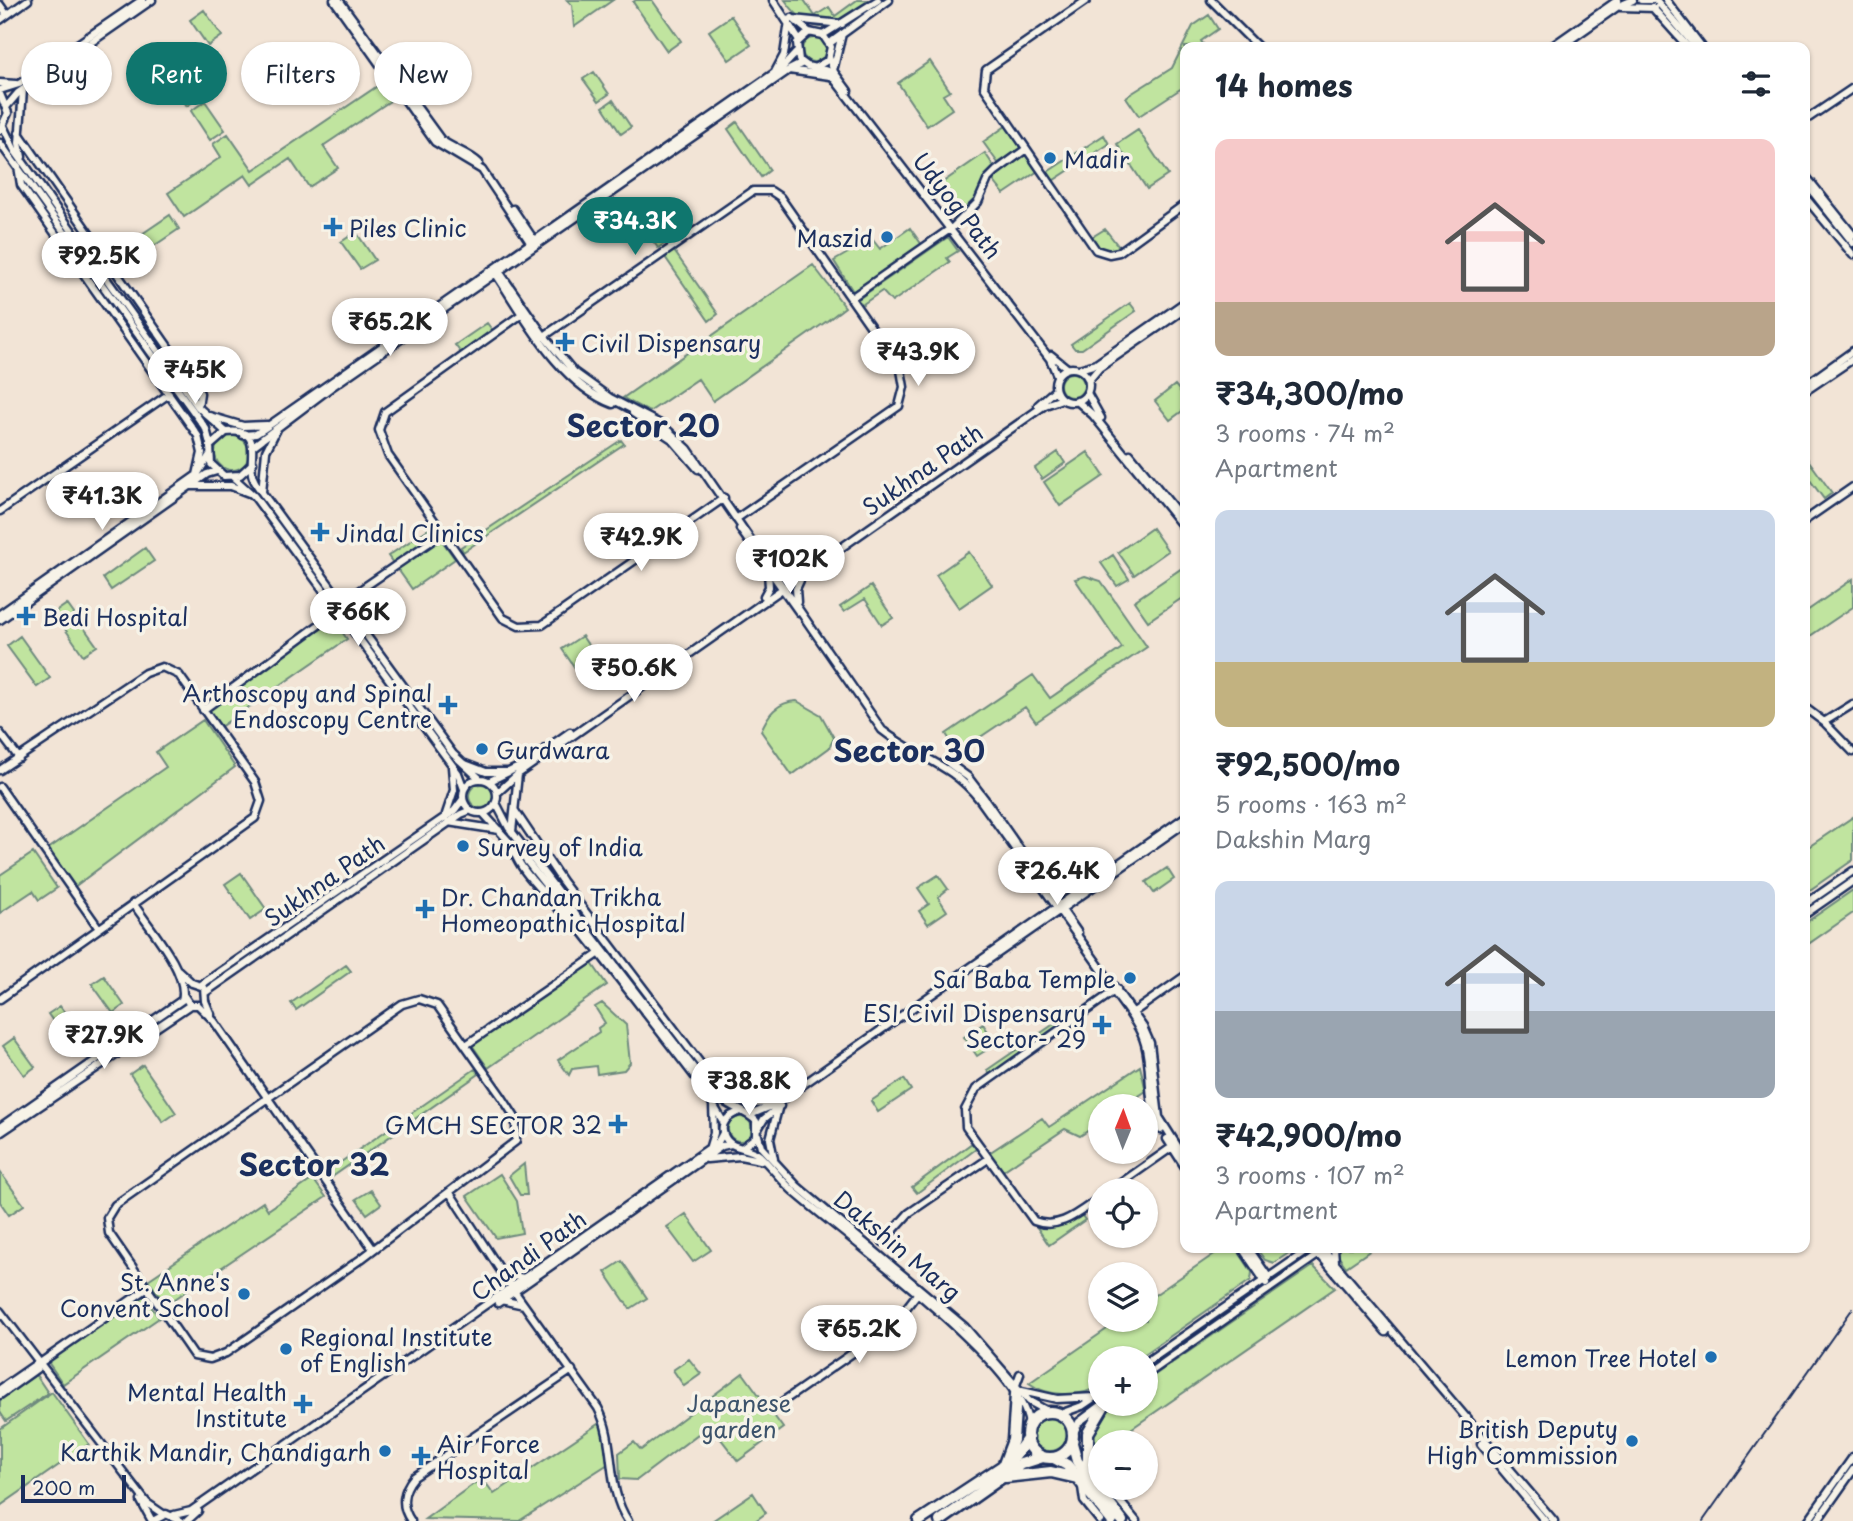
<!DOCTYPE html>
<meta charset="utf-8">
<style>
:root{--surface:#fff;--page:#f2f2f3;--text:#1f2937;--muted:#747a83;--accent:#0f766e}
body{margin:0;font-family:"Playpen Sans",sans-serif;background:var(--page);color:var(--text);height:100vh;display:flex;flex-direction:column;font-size:26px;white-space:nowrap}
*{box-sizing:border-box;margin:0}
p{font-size:23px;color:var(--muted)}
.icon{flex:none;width:38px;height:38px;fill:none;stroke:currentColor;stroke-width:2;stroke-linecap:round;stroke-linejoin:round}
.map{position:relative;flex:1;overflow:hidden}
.drawer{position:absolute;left:1180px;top:42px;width:630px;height:1211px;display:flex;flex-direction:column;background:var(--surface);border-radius:14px;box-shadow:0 2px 5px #0004}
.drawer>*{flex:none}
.banner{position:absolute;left:21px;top:42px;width:665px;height:63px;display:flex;gap:14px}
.needle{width:46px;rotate:1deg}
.tools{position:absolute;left:1088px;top:1094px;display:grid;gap:14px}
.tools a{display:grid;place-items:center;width:70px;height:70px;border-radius:50%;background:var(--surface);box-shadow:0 2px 5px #0004;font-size:35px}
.scale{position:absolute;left:21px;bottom:18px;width:105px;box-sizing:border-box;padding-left:7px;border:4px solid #1b2f5e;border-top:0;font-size:19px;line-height:24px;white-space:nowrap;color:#1b2f5e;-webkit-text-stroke:5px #f7f3e8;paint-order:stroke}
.price{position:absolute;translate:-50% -60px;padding:0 16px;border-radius:24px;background:#fff;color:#222;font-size:23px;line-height:46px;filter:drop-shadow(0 2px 4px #0008)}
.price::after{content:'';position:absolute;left:50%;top:42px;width:21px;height:16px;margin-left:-10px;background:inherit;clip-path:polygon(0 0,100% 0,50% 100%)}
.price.active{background:var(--accent);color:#fff}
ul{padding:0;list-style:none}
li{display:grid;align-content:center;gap:14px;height:371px;padding:0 35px}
li span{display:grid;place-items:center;height:217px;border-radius:14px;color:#555}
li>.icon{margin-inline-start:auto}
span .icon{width:126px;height:126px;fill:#fffc;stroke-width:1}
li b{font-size:30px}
h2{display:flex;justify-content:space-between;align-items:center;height:84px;padding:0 35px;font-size:30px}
.pill{padding:0 24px;border-radius:32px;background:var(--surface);box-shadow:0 2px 5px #0004;font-size:24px;line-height:63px}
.pill.active{background:var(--accent);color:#fff}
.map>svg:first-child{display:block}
</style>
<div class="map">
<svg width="1853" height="1521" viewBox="0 0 1853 1521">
<rect width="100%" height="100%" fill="#f2e4d6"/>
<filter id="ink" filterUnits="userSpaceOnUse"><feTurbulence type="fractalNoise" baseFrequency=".0143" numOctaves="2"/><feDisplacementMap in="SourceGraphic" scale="14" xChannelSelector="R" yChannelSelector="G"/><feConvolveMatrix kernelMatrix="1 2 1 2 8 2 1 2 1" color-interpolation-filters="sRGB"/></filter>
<g filter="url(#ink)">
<!-- green -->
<path fill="#c0e49f" stroke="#6e8a7e" stroke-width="2" d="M567,0h46l-39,27 -2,-22z
M636,0h16l29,41 -14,10 -34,-49z
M785,0h19l11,16 14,-9 6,9 22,-16h16c-38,26 -56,45 -88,0z
M204,10l18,26 -14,10 -18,-26z
M1209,15l9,14 -17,12 4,6h-20v39l-46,30 -13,-19 46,-29 21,-42z
M731,16l20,29 -22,15 -20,-29z
M802 50a12 12 0 1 1 24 0a12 12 0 1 1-24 0Z
M930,61l20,30 -7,4 9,14 -25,17 -29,-43z
M184,69l18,26 -15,11 -18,-26z
M594,72l15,22 -10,7 -16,-22z
M382,83l11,16 -70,47 15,22 -29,19 -19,-28 -38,26 -7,-10 -61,42 -16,-24 53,-36 -8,-13 15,-10 25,36z
M613,100l18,27 -10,7 -18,-27z
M205,101l20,29 -15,10 -19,-29z
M737,122l33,48 -9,7 -33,-48z
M1006,126l15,22 -23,15 -15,-21z
M1138,130l30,45 -21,14 -30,-45z
M1104,135l5,9 -58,38 -5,-9z
M985,153l10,15 -9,8 -14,29 -18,12 -21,-28z
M1026,154l12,17 -34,23 -12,-15z
M639,202l28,40 -9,6 -29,-40z
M170,215l9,14 -62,42 -9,-14z
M910,228l12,17 -68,48 -20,-32 38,-22 8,10z
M1105,229l14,18 -4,4 -15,-2 -8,-12z
M356,232l19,28 -15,9 -19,-27z
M948,237l10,14 -11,7 3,4 -58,40 -10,-11 -19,13 -6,-4z
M672,248l46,66 -9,7 -46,-67z
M813,265l32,42 -18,14 -114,80 -15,-22 -49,33 -26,-14z
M1130,303l6,8 -54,38h-7l-4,-5z
M487,323l6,8 -32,22 -6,-8z
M1060 385a12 12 0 1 1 24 0a12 12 0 1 1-24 0Z
M1175,385l10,12v12l-15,11 -15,-19z
M215 453a17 17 0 1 1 34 0a17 17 0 1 1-34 0Z
M621,440l3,4 -161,108 -2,-5z
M1058,452l7,11 -23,16 -7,-11z
M1088,452l16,24 -44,30 -16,-24z
M1804,454l28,39 -8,6 -20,-27z
M433,526l4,6 -44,31 -5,-7z
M1152,528l16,23 -34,24 -16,-23z
M440,538l15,21 -43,30 -15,-21z
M145,548l9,13 -43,29 -8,-12z
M969,552l23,33 -33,23 -23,-33z
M1113,555l16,24 -12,7 -16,-23z
M1185,566v30l-37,25 -14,-20z
M1085,576l16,5 46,66 -111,75 -11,-15 -67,45 -12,-18 87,-59 17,23 72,-50 -47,-69z
M1853,579v28l-49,33v-27z
M871,586l22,32 -11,7 -17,-26 -21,13 -4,-5z
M67,604l30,42 -14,9 -29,-42z
M334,620l13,19 -127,88 -13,-19z
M20,636l30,42 -13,9 -30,-41z
M582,636l13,19 -20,13 -13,-19z
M797,701l24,14 13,23 -5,10 -37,27 -31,-44c7,-17 16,-29 36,-30z
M203,720l32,47 -161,120 -26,-38 118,-82 -10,-15z
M469 796a12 12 0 1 1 24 0a12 12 0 1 1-24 0Z
M1853,817v43l-49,34v-44z
M33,853l24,35 -18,12 -6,-9 -33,22v-38z
M1167,868l7,11 -20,14 -8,-11z
M241,873l25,36 -16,11 -25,-36z
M938,875l10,14 -10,8 9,14 -19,13 -9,-13 10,-7 -11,-16z
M1853,890v23l-49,34v-23z
M591,962l16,23 -119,83 -16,-23z
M346,965l5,6 -55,39 -5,-7z
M104,976l20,29 -11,8 -21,-29z
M602,1003l24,22 4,38 -6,7 -27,4 -1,-8 -24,3 -3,6 -11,-15 41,-28 -1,-4 7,-5 -10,-16z
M60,1006l21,30 -12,8 -21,-30z
M1067,1015l2,5 -79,55 -3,-5z
M983,1024l13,20 -19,12 -13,-19z
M14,1038l21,29 -11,8 -21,-29z
M143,1065l33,48 -13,9 -33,-48z
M1140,1066l6,25 -22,15h-23v16l-21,14 -15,-7 -64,43 -12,-19 53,-35 7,9z
M475,1069l4,5 -147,103 -4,-6z
M904,1079l7,11 -33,22 -7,-11z
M728 1129a12 12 0 1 1 24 0a12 12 0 1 1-24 0Z
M972,1143l4,6 -59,44 -5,-6z
M524,1164l3,31h-7l-11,-19z
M0,1172l24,33 -15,10 -9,-13z
M500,1174l17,27 5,32 -26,5 -29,-42z
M313,1179l13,18 -160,108 -18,-25 115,-78 5,8z
M371,1190l10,14 -14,10 -11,-15z
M686,1214l25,36 -18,12 -26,-35z
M1081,1214l4,6 -36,25 -13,-19c18,5 31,-2 45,-12z
M1223,1248h13l16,24 -1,8 -112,78h-38v27c-20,13 -54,12 -72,-2l91,-63h26v-19z
M1256,1248h40l-22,15 -9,-3z
M1338,1248h36l-28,19 -12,-17z
M622,1261l25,37 -17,11 -25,-37z
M1313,1266l22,22 -223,154h-11v8l-6,4 -1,-20 17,-29 35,-1v-23z
M144,1296l15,22 -96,66 -15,-22z
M689,1359l12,15 -17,12 -11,-16z
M743,1373l40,55 -45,33 -28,-36 -73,55 -17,-1 -1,-26 15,-11 7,8z
M36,1375l12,18 -42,28 -6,-9v-13z
M52,1392l37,52 -89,62v-77z
M1033 1434a17 17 0 1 1 34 0a17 17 0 1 1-34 0Z
M601,1422l7,42 -89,57 -94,-2 57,-41 12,16z
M753,1493l13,20 -11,8h-43z"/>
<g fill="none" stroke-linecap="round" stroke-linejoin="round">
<defs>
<path id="secondary" d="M334,0l101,142 47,28 50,75
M339,0l102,140c12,9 28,13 38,23
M773,0l26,40
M1087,0l-101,70 -2,17 112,163 13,4 10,-2 66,-48
M1211,0l47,47
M1641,0h12
M1656,0l40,47
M1666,0l36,47
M0,5l7,10
M1621,7l34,1
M1652,7l36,40
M792,18l17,14
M793,19l49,5
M0,20l28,-20
M823,35l55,-35
M830,43l59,-43
M1551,47l67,-47
M1560,47l57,-40 16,-7
M829,57l5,15 14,19
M816,67l12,-7 3,-13 -8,-12 -14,-3 -12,11 2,17 8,6 21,5 222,288 7,16
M834,67l8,-33
M789,70l41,6
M775,72l9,-17 5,-34
M0,83l16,1
M0,90l19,-6 123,-84
M0,94l8,19 -8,17
M7,106l11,-13 134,-93
M1804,121l49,-33
M3,126l12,25 183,256 28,25
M19,133l175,251 6,9 -2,14
M0,143l206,286 4,15
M22,157l-3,-14 4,-53
M18,166l3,19 177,251 4,17 -5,22
M1804,174l49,61
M1804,181l49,62
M1804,196l49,59
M513,209l23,34
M953,227l25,-25 10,-23 8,-8 30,-22
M496,267l48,69 30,36 36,26 52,27 26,24 194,281c35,28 68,32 98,70l163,227 7,16 9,74 26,41
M494,271c31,46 64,112 119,133
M851,298l99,-69
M526,311l-141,101 -6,18 9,25 115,163 16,8 23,-1 182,-127
M540,339l213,-148h18l9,6 121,173 3,17 -5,19 -163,113
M1051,355l16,13
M1055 385a17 17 0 1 1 34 0a17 17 0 1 1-34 0Z
M1079,369l17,-5 89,-62
M1089,380l10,-12 86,-59
M1804,386l49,-35
M1804,392l49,-33
M1087,393l14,25
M1077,401l16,14 92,114
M1038,405l17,-15
M633,413l39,26 26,30
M209,416l34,10 24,-1
M243,435l13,-1 15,-10 512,-357 13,-14
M253,446l77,-58 459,-318 14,-7
M1130,454l55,68
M253,463l-13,12 -16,1 -13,-12 -1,-18 16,-14c37,-5 23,24 26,42 1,7 7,14 11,20l190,260 26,24
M233,477l21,19 204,277 6,16
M192,486h39l18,7
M262,492l4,-41 11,-22
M0,511l169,-117
M1804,521l49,-34
M740,529l59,83
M774,568l9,5 18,-3
M764,596l5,-9 -1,-15
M344,601l99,-68
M797,602l-1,-13 6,-13
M0,614l197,-139 12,-19
M0,620l207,-146 10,-3
M1804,707l20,15 29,30
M203,710l132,-97
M1824,722l29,-18
M0,733l19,25
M465,764l21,8h23
M950,764l18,13 16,21 94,135
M0,770l145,-97 17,-6 17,8 76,107 6,19 -6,17 -255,181
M463 796a17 17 0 1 1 34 0a17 17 0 1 1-34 0Z
M490,781l33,-16 47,-33
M0,787l98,140
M497,793l21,-19 527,-369 17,-6
M496,803l13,25 204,265c14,14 35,18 43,28v16l-13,10
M515,811l47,70 154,203 -3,9
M483,813l42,46 75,95 102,132 22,37
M446,814l8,-24 -2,-23
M448,822l51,8
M512,832l6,-58
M513,846c2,22 39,55 54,72
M1804,905l49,-34
M1804,915l49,-34
M984,963l201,-140
M178,970l14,13 12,4 1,14 6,14
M201,985l253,-174 9,-12
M206,992l255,-178 10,-4
M1114,992c11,16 26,33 31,52 8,29 0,59 16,86
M184,996l6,9h8l16,16 159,228
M419,999l18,6 65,92 14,22v22l-155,118 -135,94 -16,6 -16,-3 -85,-123 -2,-15 8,-13 287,-201z
M1131,1014l54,-38
M466,1045l131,-90
M720,1099l30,5 22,-1
M739,1112c-10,3 -20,11 -15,23 5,15 24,11 35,20 12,11 21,24 33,35 48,43 236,177 237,237
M750,1115l24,-10 411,-288
M0,1127l182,-127c8,-27 -34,-74 -49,-97
M758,1129l6,-10 16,-13
M0,1133l190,-128
M758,1135l3,12 36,39 168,141 64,74 20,11
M1167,1139l18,28
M710,1146l4,-13 -1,-28
M707,1159l33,-3 25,5
M774,1159l-4,-20 8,-30
M1111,1190l64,-45
M450,1193l64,98 84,117c19,36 7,79 30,113
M1101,1197c-21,14 -41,34 -67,24l-68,-94 -1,-17 11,-21 141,-100
M883,1242l26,-29 79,-54
M1242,1248l24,35
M1248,1248l21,30
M1314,1248l72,84
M1322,1248l232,273
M1334,1248l1,15
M508,1275l16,3
M501,1300l23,5
M498,1303l224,-157 9,-2
M0,1311l147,192 16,11
M1146,1362l165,-114
M40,1363l105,-73
M1146,1375l176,-123
M1016,1385l4,-11
M0,1389l36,-25
M1022,1391l35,8 38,-2
M0,1395l39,-28
M782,1402l111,-77 24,-31
M1060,1414l22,-8 19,-13
M1073,1435l6,-13 23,-17
M1481,1444l64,77
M1082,1487l2,14 16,20
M1109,1488l27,33
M141,1501l11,20
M174,1515l17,-4 527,-369 5,-9
M153,1521l13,-7 15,7
M187,1521l11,-10
M411,1521c-11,-15 -8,-31 3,-44l158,-107
M1808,1521l45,-64
M1817,1521l36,-51"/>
<path id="highway" d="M1027 1435a23 23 0 1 1 46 0a23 23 0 1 1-46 0Z
M1072,1443l5,18 45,60
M1054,1458l13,7 45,56
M1004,1464l9,-24 3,-46
M1088,1475v-42l17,-29
M1006,1477l45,-5 26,6
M919,1521l85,-56 11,-9 13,-18
M940,1521l81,-57 22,-7"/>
</defs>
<!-- secondary casing -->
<use href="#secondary" stroke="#1b2f5e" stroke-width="11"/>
<!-- highway casing -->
<use href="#highway" stroke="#1b2f5e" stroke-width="15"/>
<!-- secondary -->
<use href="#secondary" stroke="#f7f3e8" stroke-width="6"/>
<!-- highway -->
<use href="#highway" stroke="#f7f3e8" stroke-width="10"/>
<!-- rail -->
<path stroke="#1b2f5e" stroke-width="2" d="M1703,1521l150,-213"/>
</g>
</g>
<!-- markers -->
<g fill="#1f6fb2" stroke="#f7f3e8" stroke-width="2.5">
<circle cx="1050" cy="158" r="7"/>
<path d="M329.5 216.5h7v7h7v7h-7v7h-7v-7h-7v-7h7z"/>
<circle cx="887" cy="237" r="7"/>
<path d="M561.5 331.5h7v7h7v7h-7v7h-7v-7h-7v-7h7z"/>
<path d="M316.5 521.5h7v7h7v7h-7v7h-7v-7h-7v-7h7z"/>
<path d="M22.5 605.5h7v7h7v7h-7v7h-7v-7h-7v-7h7z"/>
<path d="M444.5 694.5h7v7h7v7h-7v7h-7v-7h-7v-7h7z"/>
<circle cx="482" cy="749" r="7"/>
<circle cx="463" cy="846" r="7"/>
<path d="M421.5 898.5h7v7h7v7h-7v7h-7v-7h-7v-7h7z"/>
<circle cx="1130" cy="978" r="7"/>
<path d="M1098.5 1014.5h7v7h7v7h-7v7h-7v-7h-7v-7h7z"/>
<path d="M614.5 1113.5h7v7h7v7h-7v7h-7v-7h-7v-7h7z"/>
<circle cx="244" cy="1294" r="7"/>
<circle cx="286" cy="1349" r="7"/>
<circle cx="1711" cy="1357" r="7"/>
<path d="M299.5 1393.5h7v7h7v7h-7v7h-7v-7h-7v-7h7z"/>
<circle cx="1632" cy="1441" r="7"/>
<circle cx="385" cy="1451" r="7"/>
<path d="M417.5 1445.5h7v7h7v7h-7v7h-7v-7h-7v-7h7z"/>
</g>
<g text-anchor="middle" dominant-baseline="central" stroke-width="7" stroke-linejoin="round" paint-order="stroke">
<!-- poi labels -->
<g font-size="23" fill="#1b2f5e" stroke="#f7f3e8" text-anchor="start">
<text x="1064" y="158">Madir</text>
<text x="349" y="227">Piles Clinic</text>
<text x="873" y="237" text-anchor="end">Maszid</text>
<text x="581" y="342">Civil Dispensary</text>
<text x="336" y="532">Jindal Clinics</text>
<text x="42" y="616">Bedi Hospital</text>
<text x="432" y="692" text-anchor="end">Arthoscopy and Spinal<tspan x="432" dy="26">Endoscopy Centre</tspan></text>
<text x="496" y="749">Gurdwara</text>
<text x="477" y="846">Survey of India</text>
<text x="441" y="896">Dr. Chandan Trikha<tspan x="441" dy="26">Homeopathic Hospital</tspan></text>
<text x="1116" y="978" text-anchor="end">Sai Baba Temple</text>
<text x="1086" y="1012" text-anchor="end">ESI Civil Dispensary<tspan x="1086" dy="26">Sector- 29</tspan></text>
<text x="602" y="1124" text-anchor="end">GMCH SECTOR 32</text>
<text x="230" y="1281" text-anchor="end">St. Anne's<tspan x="230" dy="26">Convent School</tspan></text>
<text x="300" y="1336">Regional Institute<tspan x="300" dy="26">of English</tspan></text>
<text x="1697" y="1357" text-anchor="end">Lemon Tree Hotel</text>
<text x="287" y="1391" text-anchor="end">Mental Health<tspan x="287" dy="26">Institute</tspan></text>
<text x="1618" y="1428" text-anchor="end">British Deputy<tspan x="1618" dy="26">High Commission</tspan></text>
<text x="437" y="1443">Air Force<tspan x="437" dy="26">Hospital</tspan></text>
<text x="371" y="1451" text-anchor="end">Karthik Mandir, Chandigarh</text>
</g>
<!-- street labels -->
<g font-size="23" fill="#1b2f5e" stroke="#f7f3e8">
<text transform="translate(958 205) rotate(52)">Udyog Path</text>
<text transform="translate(922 469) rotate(-35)">Sukhna Path</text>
<text transform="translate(324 880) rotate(-35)">Sukhna Path</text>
<text transform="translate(898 1245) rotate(40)">Dakshin Marg</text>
<text transform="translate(528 1255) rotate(-36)">Chandi Path</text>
</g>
<!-- park labels -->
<g font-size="23" fill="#3c536b" stroke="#f7f3e8">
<text x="739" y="1402">Japanese<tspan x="739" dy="26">garden</tspan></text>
</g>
<!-- district labels -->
<g font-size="30" font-weight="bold" fill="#1b2f5e" stroke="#f7f3e8">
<text x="643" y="424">Sector 20</text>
<text x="909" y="749">Sector 30</text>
<text x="314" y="1163">Sector 32</text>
</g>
</g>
</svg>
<div class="tools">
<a><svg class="needle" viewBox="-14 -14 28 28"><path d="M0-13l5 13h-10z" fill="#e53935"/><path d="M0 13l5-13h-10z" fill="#747a83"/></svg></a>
<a><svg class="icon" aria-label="locate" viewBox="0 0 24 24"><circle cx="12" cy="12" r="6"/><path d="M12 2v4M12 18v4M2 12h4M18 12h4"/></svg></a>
<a><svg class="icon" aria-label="layers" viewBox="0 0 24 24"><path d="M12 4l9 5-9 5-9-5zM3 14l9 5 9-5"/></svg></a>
<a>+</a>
<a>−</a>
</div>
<div class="scale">200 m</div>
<b class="price active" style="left:635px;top:257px">₹34.3K</b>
<b class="price" style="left:99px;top:292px">₹92.5K</b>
<b class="price" style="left:390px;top:358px">₹65.2K</b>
<b class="price" style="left:918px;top:388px">₹43.9K</b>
<b class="price" style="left:195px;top:406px">₹45K</b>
<b class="price" style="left:102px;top:532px">₹41.3K</b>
<b class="price" style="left:641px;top:573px">₹42.9K</b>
<b class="price" style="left:790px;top:595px">₹102K</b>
<b class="price" style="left:358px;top:648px">₹66K</b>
<b class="price" style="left:634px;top:704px">₹50.6K</b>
<b class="price" style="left:1057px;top:907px">₹26.4K</b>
<b class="price" style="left:104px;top:1071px">₹27.9K</b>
<b class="price" style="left:749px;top:1117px">₹38.8K</b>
<b class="price" style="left:859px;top:1365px">₹65.2K</b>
<div class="banner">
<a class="pill">Buy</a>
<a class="pill active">Rent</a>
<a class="pill">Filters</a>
<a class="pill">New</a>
</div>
<section class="drawer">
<h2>14 homes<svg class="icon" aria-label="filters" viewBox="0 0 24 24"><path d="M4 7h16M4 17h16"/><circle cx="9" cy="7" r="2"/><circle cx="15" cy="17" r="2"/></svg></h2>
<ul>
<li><span style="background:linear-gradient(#f6c9c9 75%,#b9a48a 0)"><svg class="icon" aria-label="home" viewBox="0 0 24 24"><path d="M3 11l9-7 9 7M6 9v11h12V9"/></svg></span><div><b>₹34,300/mo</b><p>3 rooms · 74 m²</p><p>Apartment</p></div></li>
<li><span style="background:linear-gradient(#c9d6e8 70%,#c2b280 0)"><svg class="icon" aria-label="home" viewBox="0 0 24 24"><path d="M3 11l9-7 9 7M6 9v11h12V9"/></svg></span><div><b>₹92,500/mo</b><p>5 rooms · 163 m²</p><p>Dakshin Marg</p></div></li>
<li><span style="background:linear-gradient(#c9d6e8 60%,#9aa5b1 0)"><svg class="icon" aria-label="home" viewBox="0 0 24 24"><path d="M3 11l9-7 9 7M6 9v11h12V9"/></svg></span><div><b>₹42,900/mo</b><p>3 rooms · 107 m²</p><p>Apartment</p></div></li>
</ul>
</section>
</div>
